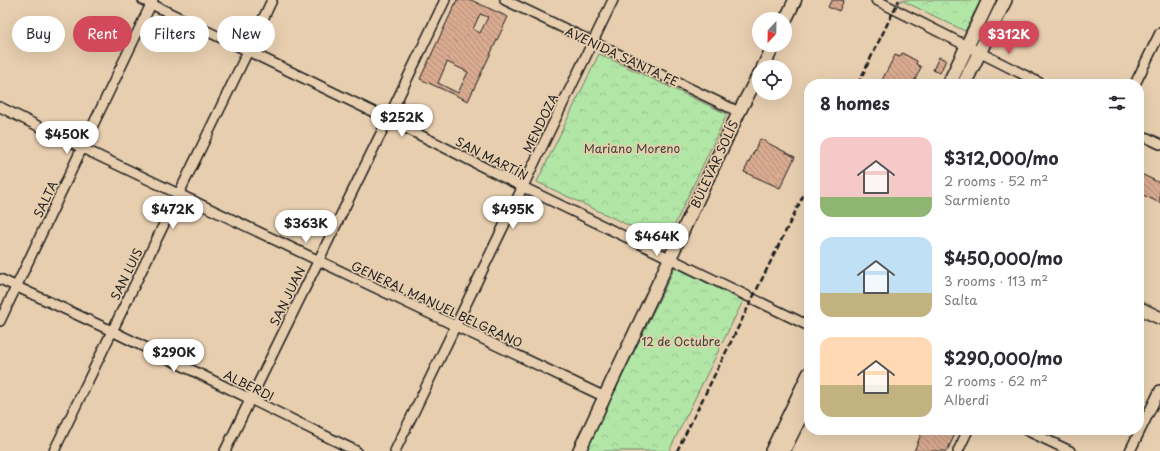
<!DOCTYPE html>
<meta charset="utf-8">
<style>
:root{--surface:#fff;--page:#f2f2f3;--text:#2b2b33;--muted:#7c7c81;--accent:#d1495b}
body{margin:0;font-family:"Playpen Sans",sans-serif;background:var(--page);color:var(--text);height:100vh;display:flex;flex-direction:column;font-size:15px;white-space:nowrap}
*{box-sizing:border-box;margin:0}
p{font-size:13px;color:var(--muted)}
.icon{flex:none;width:22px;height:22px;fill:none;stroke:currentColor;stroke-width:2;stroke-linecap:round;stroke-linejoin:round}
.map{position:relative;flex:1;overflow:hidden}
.details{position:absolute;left:804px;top:79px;width:340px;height:356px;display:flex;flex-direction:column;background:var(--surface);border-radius:16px;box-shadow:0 4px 16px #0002}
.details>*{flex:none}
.top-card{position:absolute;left:12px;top:16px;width:380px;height:36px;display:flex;gap:8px}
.needle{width:26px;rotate:202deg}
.controls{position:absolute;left:752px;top:12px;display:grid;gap:8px}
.controls a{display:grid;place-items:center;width:40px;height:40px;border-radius:50%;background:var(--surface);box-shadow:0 4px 16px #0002;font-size:20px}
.price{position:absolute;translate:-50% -34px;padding:0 9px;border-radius:14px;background:#fff;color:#222;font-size:13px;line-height:26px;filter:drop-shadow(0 1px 2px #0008)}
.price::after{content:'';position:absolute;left:50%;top:24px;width:12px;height:9px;margin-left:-6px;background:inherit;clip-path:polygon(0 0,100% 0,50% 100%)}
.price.current{background:var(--accent);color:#fff}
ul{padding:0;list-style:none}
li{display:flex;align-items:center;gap:12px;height:100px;padding:0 16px}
li span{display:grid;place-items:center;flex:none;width:112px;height:80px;border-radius:12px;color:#555}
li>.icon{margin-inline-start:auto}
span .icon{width:48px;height:48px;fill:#fffc;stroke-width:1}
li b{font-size:17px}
h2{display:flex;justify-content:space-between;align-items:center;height:48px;padding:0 16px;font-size:17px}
.chip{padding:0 14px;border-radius:18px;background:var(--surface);box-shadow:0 4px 16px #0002;font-size:14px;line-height:36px}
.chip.current{background:var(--accent);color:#fff}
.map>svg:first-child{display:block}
</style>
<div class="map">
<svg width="1160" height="451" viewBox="0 0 1160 451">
<defs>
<pattern id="park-crowns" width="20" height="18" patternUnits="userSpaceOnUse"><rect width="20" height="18" fill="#b2e6a7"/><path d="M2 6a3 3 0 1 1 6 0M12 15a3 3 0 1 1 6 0" fill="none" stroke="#98c58f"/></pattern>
<pattern id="building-back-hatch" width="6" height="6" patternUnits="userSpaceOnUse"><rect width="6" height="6" fill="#d9ab90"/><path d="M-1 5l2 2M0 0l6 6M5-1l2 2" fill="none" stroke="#af8a75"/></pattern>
</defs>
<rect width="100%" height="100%" fill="#e7ceaf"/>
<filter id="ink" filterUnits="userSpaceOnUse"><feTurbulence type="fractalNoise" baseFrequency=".025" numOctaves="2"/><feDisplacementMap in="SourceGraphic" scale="8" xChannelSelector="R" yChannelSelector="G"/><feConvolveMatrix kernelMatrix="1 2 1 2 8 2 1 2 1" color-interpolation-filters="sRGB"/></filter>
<g filter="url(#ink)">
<!-- park -->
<path fill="url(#park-crowns)" stroke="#678162" d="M901,0h80l-16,31z
M599,54l128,60 -61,129 -129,-61z
M675,267l68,34 -74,150h-83z"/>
<!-- building -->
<path fill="url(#building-back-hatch)" stroke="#1c1c1c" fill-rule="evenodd" d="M457,0h14l37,17 -40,84 -48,-22zM480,14l8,3 -8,16 -7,-4zM447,62l21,10 -10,21 -20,-10z
M831,0h13l-5,11 -11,-5z
M902,53l15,8 -1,3 5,3 -7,15h-2l-1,2h-31l15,-29 5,2z
M939,57l7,3 -6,13 -7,-3z
M760,139l35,18 -15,31 -36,-16z
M1139,173l21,10v20l-21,-10z
M923,430h34l-10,21h-33z"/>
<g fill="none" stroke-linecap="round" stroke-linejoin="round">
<defs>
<path id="minor" d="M143,0l245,119 135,68 286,139
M505,0l234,112
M876,0l166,84
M1135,84l25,-51
M0,107l82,41 523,249
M1139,134l21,10
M0,279l112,52 244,120
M0,321l82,-173 71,-148
M1026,430l44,21
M54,451l194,-400 24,-51
M225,451l163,-332 57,-119
M395,451l218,-451
M958,451l10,-21
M1130,451l30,-61"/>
<path id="tertiary" d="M785,21l10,-21
M763,67l11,-22
M1139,308l21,10
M579,451l160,-339 20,-38"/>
<path id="secondary" d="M949,84l40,-84
M964,84l41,-84
M772,451l37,-77
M783,451l26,-52"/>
</defs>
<!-- minor casing -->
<use href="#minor" stroke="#1c1c1c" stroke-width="12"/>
<!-- tertiary casing -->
<use href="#tertiary" stroke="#1c1c1c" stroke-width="15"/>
<!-- secondary casing -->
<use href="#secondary" stroke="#1c1c1c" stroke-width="16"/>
<!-- minor -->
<use href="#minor" stroke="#e7ceaf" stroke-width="9"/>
<!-- tertiary -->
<use href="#tertiary" stroke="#e7ceaf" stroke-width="12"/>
<!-- secondary -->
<use href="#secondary" stroke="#e7ceaf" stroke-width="13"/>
<!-- rail -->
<path stroke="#1c1c1c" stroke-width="2.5" stroke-dasharray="6 3" stroke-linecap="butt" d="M858,84l41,-84
M677,451l132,-267"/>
</g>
</g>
<g text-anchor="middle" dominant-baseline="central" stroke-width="3.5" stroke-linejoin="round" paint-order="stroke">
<!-- street labels -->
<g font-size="12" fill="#1c1c1c" stroke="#e7ceaf">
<text transform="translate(622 56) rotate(25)">AVENIDA SANTA FE</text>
<text transform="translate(540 123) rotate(-64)">MENDOZA</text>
<text transform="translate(492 158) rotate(27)">SAN MARTÍN</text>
<text transform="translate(714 164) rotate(-65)">BULEVAR SOLÍS</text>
<text transform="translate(45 199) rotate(-65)">SALTA</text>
<text transform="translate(126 274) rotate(-64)">SAN LUIS</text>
<text transform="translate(287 296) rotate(-64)">SAN JUAN</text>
<text transform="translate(437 304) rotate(25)">GENERAL MANUEL BELGRANO</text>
<text transform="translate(249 385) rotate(26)">ALBERDI</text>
</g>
<!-- park labels -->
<g font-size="12" fill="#3a4438" stroke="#e7ceaf">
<text x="632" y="148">Mariano Moreno</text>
<text x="681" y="341">12 de Octubre</text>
</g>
</g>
</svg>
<div class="controls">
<a><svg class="needle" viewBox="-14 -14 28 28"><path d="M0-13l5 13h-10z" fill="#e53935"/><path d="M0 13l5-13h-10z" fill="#7c7c81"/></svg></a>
<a><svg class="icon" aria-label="locate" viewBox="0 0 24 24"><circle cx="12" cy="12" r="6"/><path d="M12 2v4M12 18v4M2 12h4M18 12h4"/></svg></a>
</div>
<b class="price current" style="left:1009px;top:55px">$312K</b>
<b class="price" style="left:402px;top:138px">$252K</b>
<b class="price" style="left:67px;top:155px">$450K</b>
<b class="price" style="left:173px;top:230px">$472K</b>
<b class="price" style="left:513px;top:230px">$495K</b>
<b class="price" style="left:306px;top:244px">$363K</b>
<b class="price" style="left:657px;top:257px">$464K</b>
<b class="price" style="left:174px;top:373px">$290K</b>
<div class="top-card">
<a class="chip">Buy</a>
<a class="chip current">Rent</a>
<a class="chip">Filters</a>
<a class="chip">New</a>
</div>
<section class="details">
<h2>8 homes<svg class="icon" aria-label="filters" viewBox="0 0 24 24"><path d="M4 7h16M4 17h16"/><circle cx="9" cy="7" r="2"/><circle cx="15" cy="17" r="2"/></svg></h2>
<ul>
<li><span style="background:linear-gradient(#f6c9c9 75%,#8fb573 0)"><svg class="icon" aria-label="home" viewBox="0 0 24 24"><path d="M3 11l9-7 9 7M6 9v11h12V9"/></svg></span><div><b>$312,000/mo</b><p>2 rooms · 52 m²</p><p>Sarmiento</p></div></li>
<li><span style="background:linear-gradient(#bfe0f5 70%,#c2b280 0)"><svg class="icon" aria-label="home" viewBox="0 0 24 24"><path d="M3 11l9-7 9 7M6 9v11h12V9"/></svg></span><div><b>$450,000/mo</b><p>3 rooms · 113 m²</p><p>Salta</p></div></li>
<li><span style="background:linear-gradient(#ffd9b3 60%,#c2b280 0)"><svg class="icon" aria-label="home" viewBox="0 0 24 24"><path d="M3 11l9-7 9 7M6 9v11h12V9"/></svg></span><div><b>$290,000/mo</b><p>2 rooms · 62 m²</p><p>Alberdi</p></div></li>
</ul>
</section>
</div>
